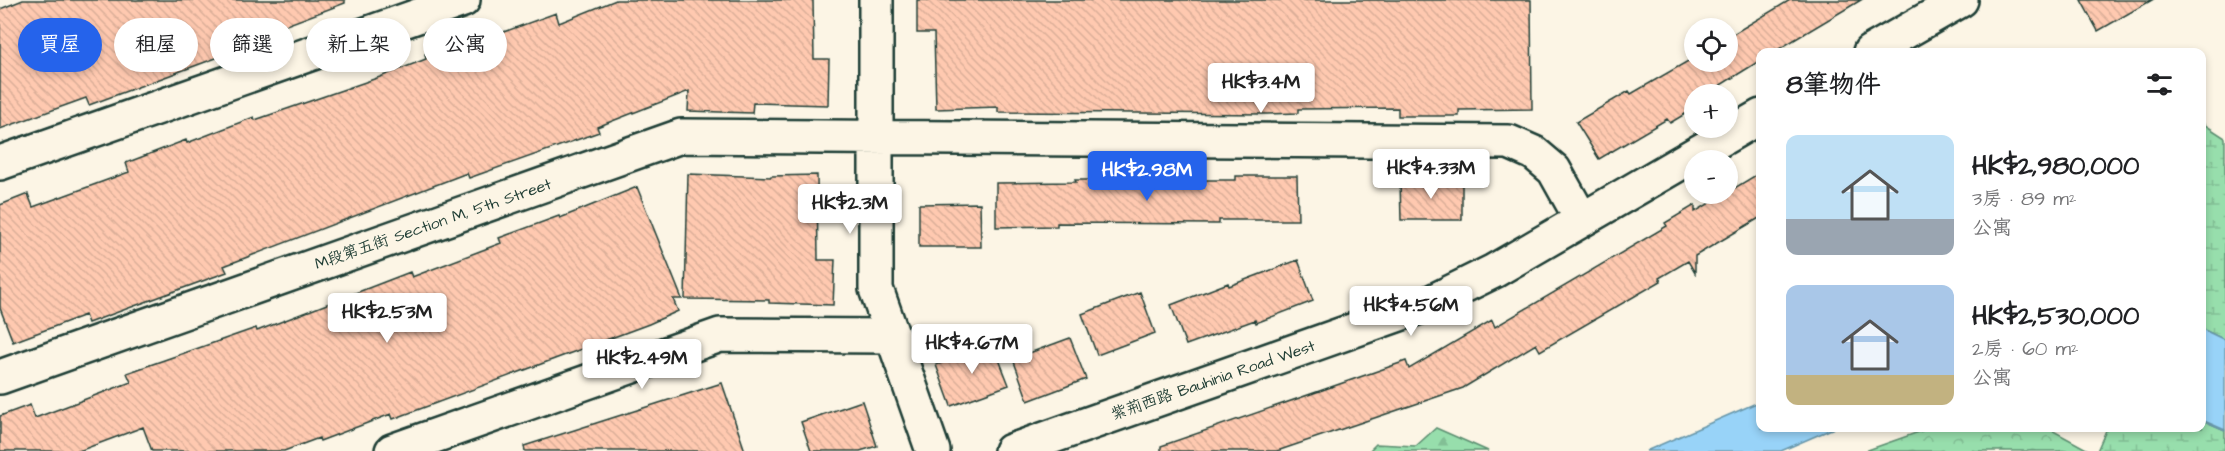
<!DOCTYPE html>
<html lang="zh-TW">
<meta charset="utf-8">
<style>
:root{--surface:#fff;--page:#f2f2f2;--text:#202124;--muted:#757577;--accent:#2563eb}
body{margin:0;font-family:"Architects Daughter","LXGW WenKai TC",sans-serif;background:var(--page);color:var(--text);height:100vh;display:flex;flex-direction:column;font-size:22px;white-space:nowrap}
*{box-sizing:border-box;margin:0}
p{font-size:20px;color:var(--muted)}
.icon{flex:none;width:33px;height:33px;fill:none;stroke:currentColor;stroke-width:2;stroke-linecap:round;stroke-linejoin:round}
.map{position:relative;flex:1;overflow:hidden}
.drawer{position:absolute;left:1756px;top:48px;width:450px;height:384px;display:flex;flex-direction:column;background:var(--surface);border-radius:12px;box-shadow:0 3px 9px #0003}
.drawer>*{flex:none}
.guide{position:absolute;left:18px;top:18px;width:570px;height:54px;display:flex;gap:12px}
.tools{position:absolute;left:1684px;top:18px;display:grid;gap:12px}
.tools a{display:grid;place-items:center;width:54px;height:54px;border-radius:50%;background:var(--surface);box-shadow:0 3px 9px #0003;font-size:30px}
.price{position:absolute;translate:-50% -51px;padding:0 14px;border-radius:6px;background:#fff;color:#222;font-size:20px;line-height:39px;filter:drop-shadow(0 2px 3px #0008)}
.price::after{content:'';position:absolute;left:50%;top:36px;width:18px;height:14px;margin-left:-9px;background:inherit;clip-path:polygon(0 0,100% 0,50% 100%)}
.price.selected{background:var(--accent);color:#fff}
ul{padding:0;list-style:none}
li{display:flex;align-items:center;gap:18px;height:150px;padding:0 30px}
li span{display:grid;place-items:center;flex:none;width:168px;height:120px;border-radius:12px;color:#555}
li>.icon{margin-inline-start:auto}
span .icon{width:72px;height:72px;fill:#fffc;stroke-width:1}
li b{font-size:26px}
h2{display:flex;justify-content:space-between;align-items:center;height:72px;padding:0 30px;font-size:26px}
.tag{padding:0 21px;border-radius:27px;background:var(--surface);box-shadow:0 3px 9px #0003;font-size:21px;line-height:54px}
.tag.selected{background:var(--accent);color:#fff}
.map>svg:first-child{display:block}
</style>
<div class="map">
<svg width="2225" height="451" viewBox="0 0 2225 451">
<defs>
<pattern id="forest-firs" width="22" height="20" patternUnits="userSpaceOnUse" patternTransform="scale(1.5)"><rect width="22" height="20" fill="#97deac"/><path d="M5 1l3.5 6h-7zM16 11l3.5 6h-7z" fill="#82bf95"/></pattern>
<pattern id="wetland-marsh" width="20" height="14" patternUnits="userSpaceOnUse" patternTransform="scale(1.5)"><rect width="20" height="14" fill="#97deac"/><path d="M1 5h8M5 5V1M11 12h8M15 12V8" fill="none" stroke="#82bf95"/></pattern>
<pattern id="park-crowns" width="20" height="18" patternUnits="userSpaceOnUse" patternTransform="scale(1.5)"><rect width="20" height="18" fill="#97deac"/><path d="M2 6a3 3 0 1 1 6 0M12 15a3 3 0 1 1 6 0" fill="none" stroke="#82bf95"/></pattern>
<pattern id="building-back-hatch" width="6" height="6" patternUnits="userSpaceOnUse" patternTransform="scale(1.5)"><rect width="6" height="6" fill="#ffc9b0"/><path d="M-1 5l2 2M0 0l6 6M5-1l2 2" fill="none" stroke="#daae98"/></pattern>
</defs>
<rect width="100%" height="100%" fill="#fcf5e5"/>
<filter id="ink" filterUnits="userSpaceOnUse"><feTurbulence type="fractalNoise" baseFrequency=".0167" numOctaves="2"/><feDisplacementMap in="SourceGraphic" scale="12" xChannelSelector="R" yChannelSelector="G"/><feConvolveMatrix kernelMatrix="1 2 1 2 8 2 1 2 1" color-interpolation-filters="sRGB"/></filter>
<g filter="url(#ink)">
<!-- forest -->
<path fill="url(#forest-firs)" stroke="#5b8e70" stroke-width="1.5" d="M1436,428l52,23h-119l7,-7 40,2z"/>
<!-- wetland -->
<path fill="url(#wetland-marsh)" stroke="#5b8e70" stroke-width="1.5" d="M2202,123l23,15v202l-23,-11z
M2202,420l23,10v21h-128l10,-23h95z"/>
<!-- park -->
<path fill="url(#park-crowns)" stroke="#5b8e70" stroke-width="1.5" d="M1930,428h118l42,23h-225z"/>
<!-- water -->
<path fill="#98d3f8" stroke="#6897aa" stroke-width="1.5" d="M2202,329l23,11v90l-23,-10z
M1761,401v27h73l-53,23h-135z"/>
<!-- building -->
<path fill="url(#building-back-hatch)" stroke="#1f3d34" stroke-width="1.5" d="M23,0h322v3l-120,45 2,6 -138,51 -3,-7 -86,31v-120z
M616,0h197l1,59h15l-1,46 -75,-2 -1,10 -64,-2 1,-20 -92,36 2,5 -130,46 -2,-5 -243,93 3,6 -139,51 -3,-8 -72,27 -13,-34v-103l28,-11 5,13 96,-35 -3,-9 60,-23 1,3 67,-26 1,3 125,-43 46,-18 -1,-5 60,-23 2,7 69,-25 3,10z
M917,0h614l1,109 -73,1v6h-61v-8l-100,1v4l-31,1 -269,-2v-5l-62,2 -2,-76h-17z
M1790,0h71l-87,52h-13v8l-42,26 5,8h-29v14l-25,15 -3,-4 -68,40 -23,-37 53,-31 2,3 64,-37v5h33v-25z
M2081,0h71l-54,31z
M1761,172v45l-66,39v17l-7,-12 -29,17 2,3 -121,70 -4,-7 -73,44 -186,63h-116v-5l245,-85 3,8 83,-49 3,7 172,-101 -2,-3 30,-18v7z
M688,174l83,3v-1l46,-1 1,85h17l-2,45 -64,-2v-3l-84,-1z
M1236,176h61l1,44h-79v4l-162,-1v3l-61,1v-44l80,-1 -1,-2h161z
M1400,181h62v39h-61z
M637,187l45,112h-9l5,12 -29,13 -256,95 -2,-5 -71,27 -1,-3 -35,13h-132l-9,-24 -64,24h-79v-35l30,-11 5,13 96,-36 -4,-9 129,-45 1,3 153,-59 2,5 89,-34 -2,-5 60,-22 1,2z
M980,203l1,44h-62v-43z
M1298,260l15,41 -57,22 -1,-3 -69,25 -15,-40 57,-22 1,3z
M1140,292l15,41 -58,22 -15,-41z
M1070,338l16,41 -58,22 -15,-42z
M993,344l16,41 -58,21 -15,-41z
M722,383l23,68h-220l-1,-5z
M862,401l15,45 -17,5h-49l-10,-29z"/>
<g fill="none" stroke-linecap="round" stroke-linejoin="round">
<defs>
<path id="street" d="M876,0v289l57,162
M1870,52l91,-52
M0,163l463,-163
M0,377l681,-241 828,6 25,11 20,17 28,50
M392,451l328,-116 172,1
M1011,451l414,-146 69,-34 267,-155"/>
</defs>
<!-- street casing -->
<use href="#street" stroke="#1f3d34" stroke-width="38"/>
<!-- street -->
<use href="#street" stroke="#fcf5e5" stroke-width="33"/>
</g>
</g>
<g text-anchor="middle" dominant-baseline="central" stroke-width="6" stroke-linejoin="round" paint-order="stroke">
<!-- street labels -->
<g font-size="16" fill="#1f3d34" stroke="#fcf5e5">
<text transform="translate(433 224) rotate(-19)">M段第五街 Section M, 5th Street</text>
<text transform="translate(1213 380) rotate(-19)">紫荊西路 Bauhinia Road West</text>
</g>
</g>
</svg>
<div class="tools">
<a><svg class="icon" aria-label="locate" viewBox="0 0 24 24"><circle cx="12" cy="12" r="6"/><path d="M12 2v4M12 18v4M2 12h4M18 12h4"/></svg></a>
<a>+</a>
<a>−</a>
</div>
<b class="price" style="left:1261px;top:114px">HK$3.4M</b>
<b class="price" style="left:1431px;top:200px">HK$4.33M</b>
<b class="price selected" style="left:1147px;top:202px">HK$2.98M</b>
<b class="price" style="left:850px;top:235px">HK$2.3M</b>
<b class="price" style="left:1411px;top:337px">HK$4.56M</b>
<b class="price" style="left:387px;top:344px">HK$2.53M</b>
<b class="price" style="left:972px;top:375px">HK$4.67M</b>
<b class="price" style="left:642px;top:390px">HK$2.49M</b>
<div class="guide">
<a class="tag selected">買屋</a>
<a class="tag">租屋</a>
<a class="tag">篩選</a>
<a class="tag">新上架</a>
<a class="tag">公寓</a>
</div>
<section class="drawer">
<h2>8筆物件<svg class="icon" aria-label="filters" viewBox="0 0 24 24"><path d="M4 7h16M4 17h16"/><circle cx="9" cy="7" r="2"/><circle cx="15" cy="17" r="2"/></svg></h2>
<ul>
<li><span style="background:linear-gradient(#bfe0f5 70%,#9aa5b1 0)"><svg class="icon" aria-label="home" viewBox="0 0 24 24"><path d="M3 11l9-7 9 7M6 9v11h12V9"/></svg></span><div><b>HK$2,980,000</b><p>3房 · 89 m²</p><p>公寓</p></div></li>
<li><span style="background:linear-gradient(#a9c7e8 75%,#c2b280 0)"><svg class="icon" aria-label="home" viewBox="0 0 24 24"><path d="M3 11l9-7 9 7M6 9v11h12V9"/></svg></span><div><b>HK$2,530,000</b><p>2房 · 60 m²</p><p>公寓</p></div></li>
</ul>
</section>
</div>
